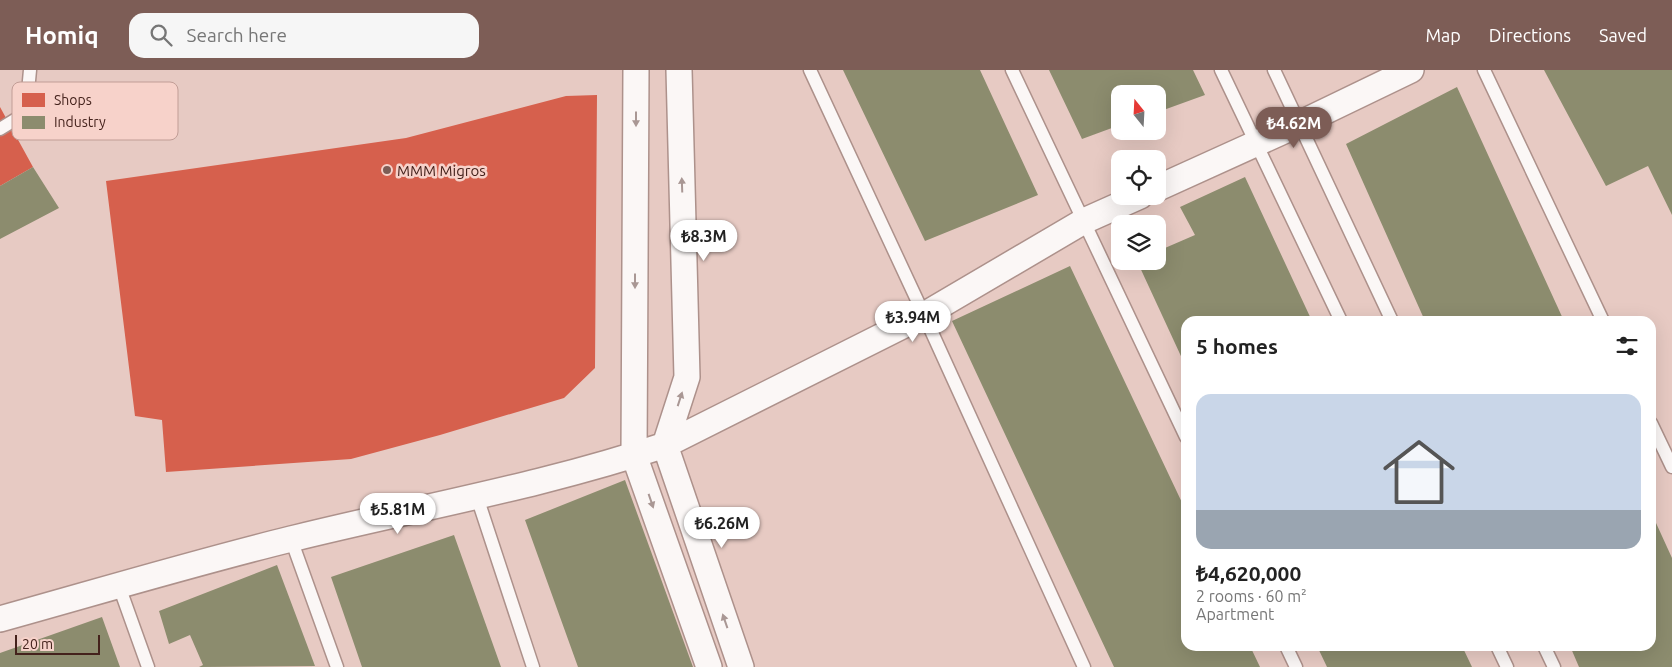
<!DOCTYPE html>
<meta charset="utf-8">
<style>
:root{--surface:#fff;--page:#f6f6f6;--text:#222;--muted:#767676;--accent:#7d5d56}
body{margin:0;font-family:Ubuntu,sans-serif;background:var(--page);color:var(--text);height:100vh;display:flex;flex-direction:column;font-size:19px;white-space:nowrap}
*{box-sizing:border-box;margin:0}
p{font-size:16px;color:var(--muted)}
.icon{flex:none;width:28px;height:28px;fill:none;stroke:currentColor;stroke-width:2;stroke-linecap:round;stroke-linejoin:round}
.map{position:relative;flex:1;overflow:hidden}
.side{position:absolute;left:1181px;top:246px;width:475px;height:335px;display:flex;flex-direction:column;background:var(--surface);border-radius:15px;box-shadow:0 5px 20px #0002}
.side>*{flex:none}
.needle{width:32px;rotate:342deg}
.controls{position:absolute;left:1111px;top:15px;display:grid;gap:10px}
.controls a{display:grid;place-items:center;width:55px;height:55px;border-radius:10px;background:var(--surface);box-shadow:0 5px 20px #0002;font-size:25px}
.scale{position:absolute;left:15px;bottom:12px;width:85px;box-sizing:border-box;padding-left:5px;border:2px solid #44221c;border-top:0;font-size:14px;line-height:18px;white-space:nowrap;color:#44221c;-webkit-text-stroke:4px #f7d2ca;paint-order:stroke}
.price{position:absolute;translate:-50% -42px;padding:0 11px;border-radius:18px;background:#fff;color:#222;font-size:16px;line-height:32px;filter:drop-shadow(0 1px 2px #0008)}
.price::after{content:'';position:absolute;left:50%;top:30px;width:15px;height:11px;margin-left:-8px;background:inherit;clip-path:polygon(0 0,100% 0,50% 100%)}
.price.current{background:var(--accent);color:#fff}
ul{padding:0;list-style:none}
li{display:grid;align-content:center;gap:10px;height:265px;padding:0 15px}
li span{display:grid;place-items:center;height:155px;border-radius:15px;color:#555}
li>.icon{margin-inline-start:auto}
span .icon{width:90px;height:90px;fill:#fffc;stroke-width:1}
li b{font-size:21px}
h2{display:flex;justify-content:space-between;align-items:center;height:60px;padding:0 15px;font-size:21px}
header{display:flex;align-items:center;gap:30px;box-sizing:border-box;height:70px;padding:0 25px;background:var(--accent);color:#fff}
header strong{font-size:24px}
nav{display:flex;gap:28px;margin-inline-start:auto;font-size:18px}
.search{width:350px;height:45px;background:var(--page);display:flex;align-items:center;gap:12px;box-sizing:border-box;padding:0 18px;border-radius:15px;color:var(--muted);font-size:19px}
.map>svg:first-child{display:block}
</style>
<header>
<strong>Homiq</strong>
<div class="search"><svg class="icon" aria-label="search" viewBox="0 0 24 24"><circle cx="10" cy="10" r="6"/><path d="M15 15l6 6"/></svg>Search here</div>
<nav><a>Map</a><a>Directions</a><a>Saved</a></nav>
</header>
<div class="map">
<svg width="1672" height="597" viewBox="0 0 1672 597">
<rect width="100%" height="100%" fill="#e7cac3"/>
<!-- shops -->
<path fill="#d6604d" d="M597,25l-2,273 -31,30 -124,37 -89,24 -185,13 -4,-52 -27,-4 -29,-235 300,-43 160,-42z
M0,37l33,60 -33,19z"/>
<!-- industry -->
<path fill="#8c8c6e" d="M843,0h137l58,125 -113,46z
M1049,0h144l12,25 -47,17v-18h-38v31l-38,14z
M1544,0h128v145l-24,-49 -42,20z
M1457,17l107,234h-139l-79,-177z
M33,97l26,41 -59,31v-53z
M1245,107l67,144h-126v46l-49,-106h21v-10l37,-16 -15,-28z
M1070,196l116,245v135h64l10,21h-146l-162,-346z
M625,410l68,187h-115l-53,-147z
M1651,442l21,46v109h-93l-9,-21h81z
M454,465l47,132h-139l-31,-90z
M277,495l38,101 -116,1 4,-2 -13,-30 -21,9 -10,-33z
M102,547l18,50h-120v-14z
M1317,576h145l10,21h-145z"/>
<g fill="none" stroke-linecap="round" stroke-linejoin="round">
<defs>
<path id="service" d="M810,0l114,245 160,352
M1012,0l174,367
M1221,0l120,251
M1274,0l118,251
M1484,0l119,251
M0,59l26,-16 4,-43
M1651,353l21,44
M477,427l56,170
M291,469l46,128
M119,516l29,81
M1286,576l10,21
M1497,576l10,21
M1544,576l10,21"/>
<path id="minor" d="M636,0l-2,385 75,212
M679,0l8,307 -22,68 76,222
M1158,118l141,-64 112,-54
M0,549c97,-27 194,-56 291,-80 125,-31 252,-53 374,-94l259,-130 160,-94 56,-25"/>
</defs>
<!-- service casing -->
<use href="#service" stroke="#ad918b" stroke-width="15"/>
<!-- minor casing -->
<use href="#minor" stroke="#ad918b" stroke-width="28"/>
<!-- service -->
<use href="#service" stroke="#fbf7f6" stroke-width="12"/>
<!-- minor -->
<use href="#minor" stroke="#fbf7f6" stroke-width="25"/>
</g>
<!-- one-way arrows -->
<defs><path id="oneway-solid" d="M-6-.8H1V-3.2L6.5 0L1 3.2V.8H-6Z" transform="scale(1.25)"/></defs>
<g fill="#a99794">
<use href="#oneway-solid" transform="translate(636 49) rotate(90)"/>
<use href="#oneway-solid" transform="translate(682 115) rotate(-92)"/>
<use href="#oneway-solid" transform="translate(635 211) rotate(90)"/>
<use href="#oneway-solid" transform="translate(680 329) rotate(-72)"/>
<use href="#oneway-solid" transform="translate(651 431) rotate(71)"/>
<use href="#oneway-solid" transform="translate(725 551) rotate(-109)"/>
</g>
<!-- markers -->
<circle fill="#7d5d56" stroke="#f7d2ca" stroke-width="2" cx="387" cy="100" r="5"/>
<g text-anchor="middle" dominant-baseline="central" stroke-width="5" stroke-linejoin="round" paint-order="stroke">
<!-- poi labels -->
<g font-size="15" fill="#44221c" stroke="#f7d2ca" text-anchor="start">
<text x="397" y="100">MMM Migros</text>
</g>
</g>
<!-- legend -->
<rect x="12" y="12" width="166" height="58" rx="8" fill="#f7d2ca" stroke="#c19d96" stroke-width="1"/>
<rect x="22" y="23" width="23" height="14" fill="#d6604d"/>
<rect x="22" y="46" width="23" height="13" fill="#8c8c6e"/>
<g font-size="14" fill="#44221c">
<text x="54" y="35">Shops</text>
<text x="54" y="57">Industry</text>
</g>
</svg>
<div class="controls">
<a><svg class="needle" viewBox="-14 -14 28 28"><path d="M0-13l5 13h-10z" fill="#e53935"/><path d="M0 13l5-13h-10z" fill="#767676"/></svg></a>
<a><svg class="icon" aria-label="locate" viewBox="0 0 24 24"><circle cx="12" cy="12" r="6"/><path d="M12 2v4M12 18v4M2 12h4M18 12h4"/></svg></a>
<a><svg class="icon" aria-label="layers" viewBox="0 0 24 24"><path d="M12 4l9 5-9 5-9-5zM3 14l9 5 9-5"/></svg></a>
</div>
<div class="scale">20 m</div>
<b class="price current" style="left:1294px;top:79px">₺4.62M</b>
<b class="price" style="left:704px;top:192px">₺8.3M</b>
<b class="price" style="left:913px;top:273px">₺3.94M</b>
<b class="price" style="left:398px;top:465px">₺5.81M</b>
<b class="price" style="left:722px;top:479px">₺6.26M</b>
<section class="side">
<h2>5 homes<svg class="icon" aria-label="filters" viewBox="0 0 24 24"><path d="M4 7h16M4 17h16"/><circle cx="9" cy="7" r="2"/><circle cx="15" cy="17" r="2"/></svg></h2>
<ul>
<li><span style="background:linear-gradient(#c9d6e8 75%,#9aa5b1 0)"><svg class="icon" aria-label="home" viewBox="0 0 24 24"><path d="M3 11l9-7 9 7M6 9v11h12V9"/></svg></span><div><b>₺4,620,000</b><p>2 rooms · 60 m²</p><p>Apartment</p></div></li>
</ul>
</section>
</div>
